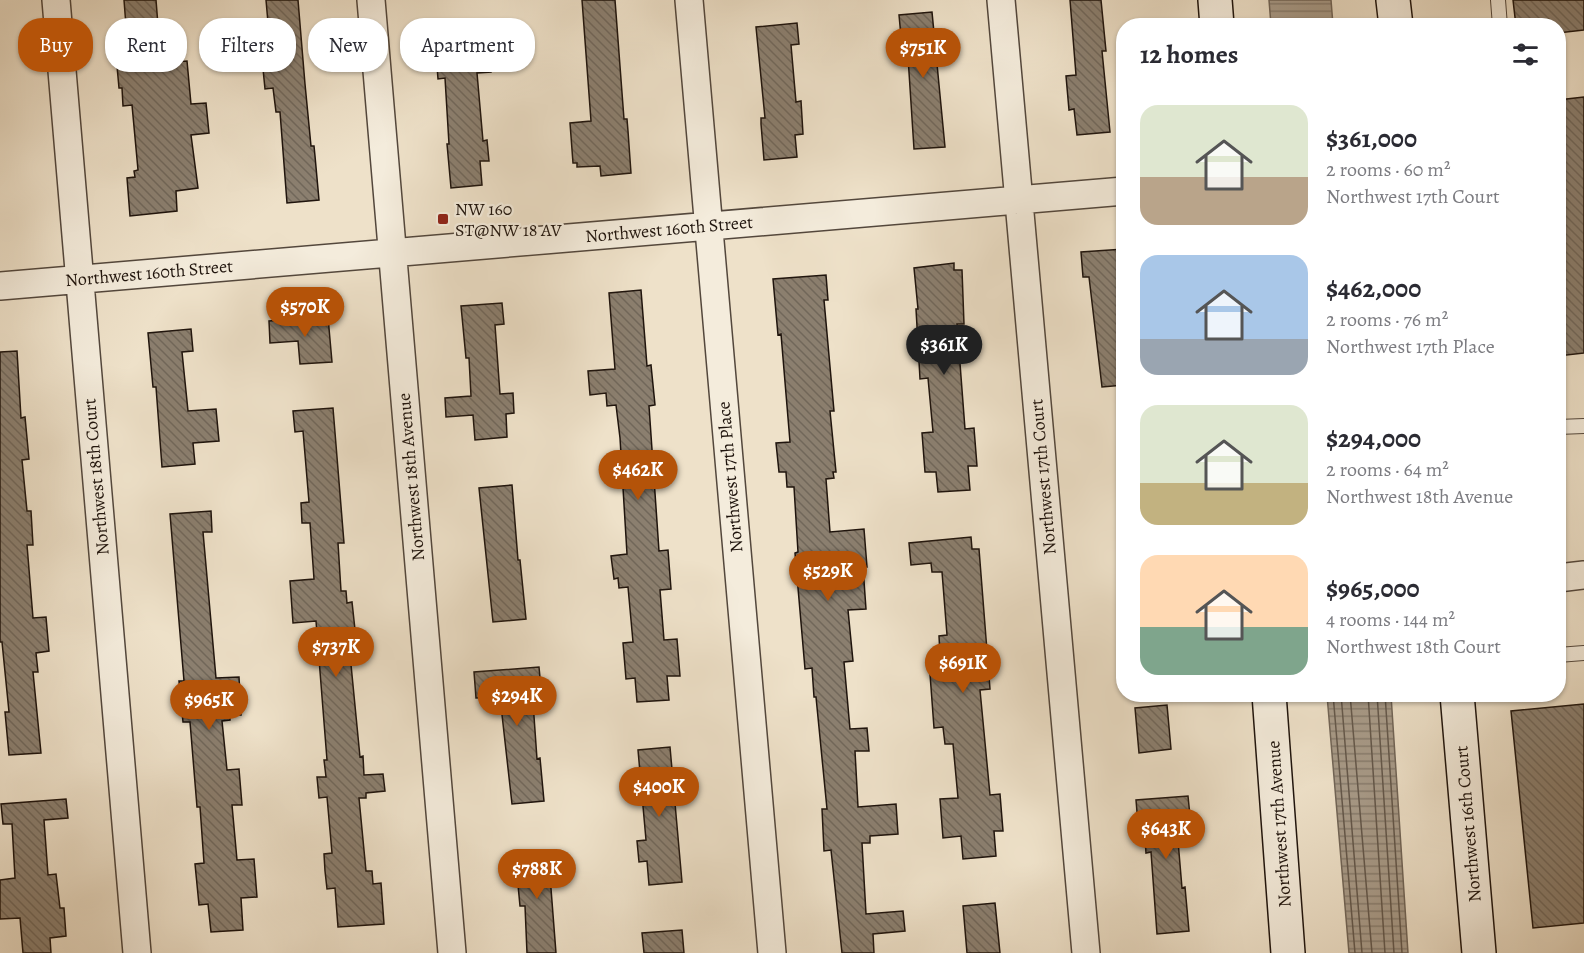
<!DOCTYPE html>
<meta charset="utf-8">
<style>
:root{--surface:#fff;--page:#f7f7f7;--text:#2b2b33;--muted:#7c7c81;--accent:#b45309}
body{margin:0;font-family:Alegreya,serif;background:var(--page);color:var(--text);height:100vh;display:flex;flex-direction:column;font-size:22px;white-space:nowrap}
*{box-sizing:border-box;margin:0}
p{font-size:20px;color:var(--muted)}
.icon{flex:none;width:33px;height:33px;fill:none;stroke:currentColor;stroke-width:2;stroke-linecap:round;stroke-linejoin:round}
.map{position:relative;flex:1;overflow:hidden}
.side{position:absolute;left:1116px;top:18px;width:450px;height:684px;display:flex;flex-direction:column;background:var(--surface);border-radius:24px;box-shadow:0 2px 4px #0004}
.side>*{flex:none}
.guide{position:absolute;left:18px;top:18px;width:570px;height:54px;display:flex;gap:12px}
.price{position:absolute;translate:-50% -51px;padding:0 14px;border-radius:21px;background:var(--accent);color:#fff;font-size:20px;line-height:39px;filter:drop-shadow(0 2px 3px #0008)}
.price::after{content:'';position:absolute;left:50%;top:36px;width:18px;height:14px;margin-left:-9px;background:inherit;clip-path:polygon(0 0,100% 0,50% 100%)}
.price.current{background:#222;color:#fff}
ul{padding:0;list-style:none}
li{display:flex;align-items:center;gap:18px;height:150px;padding:0 24px}
li span{display:grid;place-items:center;flex:none;width:168px;height:120px;border-radius:18px;color:#555}
li>.icon{margin-inline-start:auto}
span .icon{width:72px;height:72px;fill:#fffc;stroke-width:1}
li b{font-size:26px}
h2{display:flex;justify-content:space-between;align-items:center;height:72px;padding:0 24px;font-size:26px}
.chip{padding:0 21px;border-radius:24px;background:var(--surface);box-shadow:0 2px 4px #0004;font-size:21px;line-height:54px}
.chip.current{background:var(--accent);color:#fff}
.map>svg:first-child{display:block}
</style>
<div class="map">
<svg width="1584" height="953" viewBox="0 0 1584 953">
<defs>
<pattern id="water-rules" width="6" height="5" patternUnits="userSpaceOnUse" patternTransform="scale(1.5)"><rect width="6" height="5" fill="#a89b89"/><path d="M0 2.5h6" fill="none" stroke="#887d6e"/></pattern>
<pattern id="building-back-hatch" width="6" height="6" patternUnits="userSpaceOnUse" patternTransform="scale(1.5)"><rect width="6" height="6" fill="#8b7f6f"/><path d="M-1 5l2 2M0 0l6 6M5-1l2 2" fill="none" stroke="#71675a"/></pattern>
</defs>
<rect width="100%" height="100%" fill="#eee1c9"/>
<filter id="stains"><feTurbulence type="fractalNoise" baseFrequency=".00333" numOctaves="4"/><feColorMatrix values="0 0 0 0 .2 0 0 0 0 .09 0 0 0 0 .02 0 0 0 .5 -.17"/></filter>
<radialGradient id="worn" r=".72"><stop offset=".6" stop-color="#630" stop-opacity="0"/><stop offset="1" stop-color="#630" stop-opacity=".3"/></radialGradient>
<!-- water -->
<path fill="url(#water-rules)" stroke="#716557" stroke-width="1.5" d="M1269,0h62l2,25h-62z
M1327,695h64l17,258h-59z"/>
<g fill="none" stroke-linecap="round" stroke-linejoin="round">
<!-- shore -->
<path stroke="#64584b" stroke-width="1.5" d="M1333,694l22,259
M1341,694l21,259
M1350,694l22,259
M1368,694l17,259
M1377,694l17,259
M1385,694l17,259"/>
</g>
<!-- building -->
<path fill="url(#building-back-hatch)" stroke="#1f140d" stroke-width="1.5" d="M124,0h32l5,63 26,-2 4,43 15,-1 3,30 -18,2 7,53 -22,3 1,20 -47,5 -3,-38 8,-1 -1,-6 4,-1 -6,-65 -9,1 -1,-18h-3l-2,-22 12,-1z
M266,0h32l7,84 6,62h3l1,10 4,44 -32,3 -7,-91h-4l-3,-24 -8,1 -2,-20 9,-1z
M582,0h33l9,119h3l1,12 3,42 -30,3 -1,-10 -23,1v-4h-4l-3,-40 21,-2z
M1070,0h31l5,51h-4l8,81 -33,3 -3,-26 -5,1 -3,-34 10,-1z
M1513,0h71v30l-26,3v-7h-42z
M932,12l13,135 -31,2 -6,-92 -5,1 -4,-43z
M797,23l2,21 -8,1 5,57 5,-1 2,33 -8,1 2,22 -33,3 -3,-36v-6h4l-9,-91z
M489,49l2,23 -14,1 6,68 4,-1 2,21h-9l2,24 -31,3 -4,-44h2l-4,-66 -7,1 -2,-26z
M1584,97v256l-26,3v-256z
M1124,249v136l-22,2 -13,-110h-6l-2,-25z
M954,263v7h8l2,54h-7l8,105 9,-1 3,38h-9l2,24 -32,2 -2,-20h-11l-3,-39 11,-1 -5,-54 -8,1 -4,-70h2l-4,-41z
M826,275l2,25h-4l10,111h-4l6,61h-3l1,6 -8,1 4,53 34,-3 3,38h-4l3,42 -18,1 5,51 -9,1 6,67 17,-1 2,23h-14l3,56 38,-3 2,30 -28,2v7h-8l4,71 37,-3 2,20 -32,3 1,19h-32l-11,-103 -7,1 -2,-42h5l-11,-112h-2l-2,-29 -7,1 -10,-116 3,-1 -4,-65h-7l-1,-15h-7l-3,-29 14,-1 -9,-108 -3,1 -5,-56z
M641,290l6,76 4,-1 4,40 -6,1 10,145 9,-1 3,39 -11,1 4,50 13,-1 3,37h-13l2,24 -32,2 -2,-24 -9,1 -3,-36 10,-1 -5,-55 -9,1 -1,-10 -4,1 -3,-23 16,-2 -7,-116 -4,-33 -9,1 -1,-13 -16,2 -2,-24 27,-2 -6,-76z
M502,303l2,21 -9,1 5,69 13,-1 1,20 -8,1 1,23 -32,3 -2,-25 -27,2 -1,-19 26,-2 -2,-38h-3l-5,-52z
M328,317l4,45 -32,2 -2,-23 -28,2 -1,-22z
M191,329l2,22 -11,1 6,59 28,-2 3,32 -26,2 2,21 -33,3 -6,-80h-3l-5,-54z
M17,351l4,67 4,-1 4,42 -7,1 5,51h4l2,34h-6l6,73 13,-1 3,34 -13,2 2,19h-5l8,81 -32,2 -4,-43h4l-7,-70h-2v-290z
M333,408l11,135h-6l3,48h5l1,12 5,-1 4,37h-7v5l11,113 3,-1 1,19 19,-1 2,17 -19,2v5h-7l7,73h6l1,13 8,-1 3,41 -46,3 -3,-39 -8,1 -2,-18 -1,-17 8,-1 -5,-56 -8,1 -2,-21h9l-2,-17h3l-11,-139 -23,2 -3,-42 24,-2 -4,-56h-8l-1,-20 8,-1 -6,-71 -8,1 -2,-21z
M512,485l6,75h2l6,59 -33,3 -14,-134z
M211,511l1,21h-9l13,146 23,-1 2,38h-11v5l-8,1 5,49 12,-1 3,36h-10l5,55 17,-1 3,38 -16,1 2,32 -32,2 -3,-28 -9,1 -4,-41 9,-1 -4,-56h-3l-7,-85h-7l-4,-41h5l-14,-167z
M971,537l1,12h7l11,140 -10,1 10,105 10,-1 3,37h-9l2,25 -33,3 -2,-23 -18,2 -3,-39 18,-1 -5,-54h-8l-2,-17 -9,1 -4,-54 11,-1 -2,-37 8,-1 -5,-63h-10l-1,-9 -20,2 -2,-22z
M539,667l2,21h-9l5,71 3,-1 4,43 -32,3 -12,-107 -24,1 -2,-26z
M1584,704v219l-51,5 -22,-217z
M1167,705l4,44 -32,4 -4,-45z
M670,747l12,135 -33,3 -2,-24 -8,1 -2,-21 9,-1 -8,-90z
M1188,796l2,20 -14,1 6,71 3,-1 4,44 -32,3 -6,-82 -5,1 -2,-29h-6l-2,-24z
M66,799l2,19 -24,2 4,55 8,-1 4,34h4l2,28 -16,2 1,15h-28l-3,-35 -20,1v-39l15,-2 -3,-54h-9l-2,-20z
M548,850l8,103h-29l-2,-47h-5l-5,-53z
M995,903l5,50h-33l-4,-47z
M682,930l2,23h-40l-2,-20z"/>
<g fill="none" stroke-linecap="round" stroke-linejoin="round">
<defs>
<path id="lane" d="M1498,0l2,26
M1558,427l26,-1
M1558,655l26,-2"/>
<path id="street" d="M56,0l81,953
M371,0l81,953
M689,0l83,953
M1001,0l85,953
M0,286l1124,-95
M1558,578l26,-3"/>
<path id="secondary" d="M1215,0l2,26
M1393,0l3,26
M1269,694l19,259
M1457,694l22,259"/>
</defs>
<!-- lane casing -->
<use href="#lane" stroke="#53473c" stroke-width="16"/>
<!-- street casing -->
<use href="#street" stroke="#53473c" stroke-width="30"/>
<!-- secondary casing -->
<use href="#secondary" stroke="#1f140d" stroke-width="36"/>
<!-- lane -->
<use href="#lane" stroke="#f4ecdc" stroke-width="14"/>
<!-- street -->
<use href="#street" stroke="#f4ecdc" stroke-width="27"/>
<!-- secondary -->
<use href="#secondary" stroke="#f4ecdc" stroke-width="33"/>
</g>
<!-- markers -->
<rect fill="#8f2418" stroke="#f4ecdc" stroke-width="2" x="437" y="213" width="12" height="12" rx="3"/>
<g text-anchor="middle" dominant-baseline="central" stroke-width="4.5" stroke-linejoin="round" paint-order="stroke">
<!-- poi labels -->
<g font-size="18" fill="#1f140d" stroke="#f4ecdc" text-anchor="start">
<text x="455" y="209">NW 160<tspan x="455" dy="21">ST@NW 18 AV</tspan></text>
</g>
<!-- street labels -->
<g font-size="18" fill="#1f140d" stroke="#f4ecdc">
<text transform="translate(669 229) rotate(-5)">Northwest 160th Street</text>
<text transform="translate(149 273) rotate(-5)">Northwest 160th Street</text>
<text transform="translate(96 477) rotate(-95)">Northwest 18th Court</text>
<text transform="translate(411 477) rotate(-95)">Northwest 18th Avenue</text>
<text transform="translate(730 477) rotate(-95)">Northwest 17th Place</text>
<text transform="translate(1043 477) rotate(-95)">Northwest 17th Court</text>
<text transform="translate(1279 824) rotate(-94)">Northwest 17th Avenue</text>
<text transform="translate(1468 824) rotate(-95)">Northwest 16th Court</text>
</g>
</g>
<rect width="100%" height="100%" filter="url(#stains)"/>
<rect width="100%" height="100%" fill="url(#worn)"/>
</svg>
<b class="price" style="left:923px;top:79px">$751K</b>
<b class="price" style="left:305px;top:338px">$570K</b>
<b class="price current" style="left:944px;top:376px">$361K</b>
<b class="price" style="left:638px;top:501px">$462K</b>
<b class="price" style="left:828px;top:602px">$529K</b>
<b class="price" style="left:336px;top:678px">$737K</b>
<b class="price" style="left:963px;top:694px">$691K</b>
<b class="price" style="left:517px;top:727px">$294K</b>
<b class="price" style="left:209px;top:731px">$965K</b>
<b class="price" style="left:659px;top:818px">$400K</b>
<b class="price" style="left:1166px;top:860px">$643K</b>
<b class="price" style="left:537px;top:900px">$788K</b>
<div class="guide">
<a class="chip current">Buy</a>
<a class="chip">Rent</a>
<a class="chip">Filters</a>
<a class="chip">New</a>
<a class="chip">Apartment</a>
</div>
<section class="side">
<h2>12 homes<svg class="icon" aria-label="filters" viewBox="0 0 24 24"><path d="M4 7h16M4 17h16"/><circle cx="9" cy="7" r="2"/><circle cx="15" cy="17" r="2"/></svg></h2>
<ul>
<li><span style="background:linear-gradient(#dfe7d0 60%,#b9a48a 0)"><svg class="icon" aria-label="home" viewBox="0 0 24 24"><path d="M3 11l9-7 9 7M6 9v11h12V9"/></svg></span><div><b>$361,000</b><p>2 rooms · 60 m²</p><p>Northwest 17th Court</p></div></li>
<li><span style="background:linear-gradient(#a9c7e8 70%,#9aa5b1 0)"><svg class="icon" aria-label="home" viewBox="0 0 24 24"><path d="M3 11l9-7 9 7M6 9v11h12V9"/></svg></span><div><b>$462,000</b><p>2 rooms · 76 m²</p><p>Northwest 17th Place</p></div></li>
<li><span style="background:linear-gradient(#dfe7d0 65%,#c2b280 0)"><svg class="icon" aria-label="home" viewBox="0 0 24 24"><path d="M3 11l9-7 9 7M6 9v11h12V9"/></svg></span><div><b>$294,000</b><p>2 rooms · 64 m²</p><p>Northwest 18th Avenue</p></div></li>
<li><span style="background:linear-gradient(#ffd9b3 60%,#7fa58c 0)"><svg class="icon" aria-label="home" viewBox="0 0 24 24"><path d="M3 11l9-7 9 7M6 9v11h12V9"/></svg></span><div><b>$965,000</b><p>4 rooms · 144 m²</p><p>Northwest 18th Court</p></div></li>
</ul>
</section>
</div>
